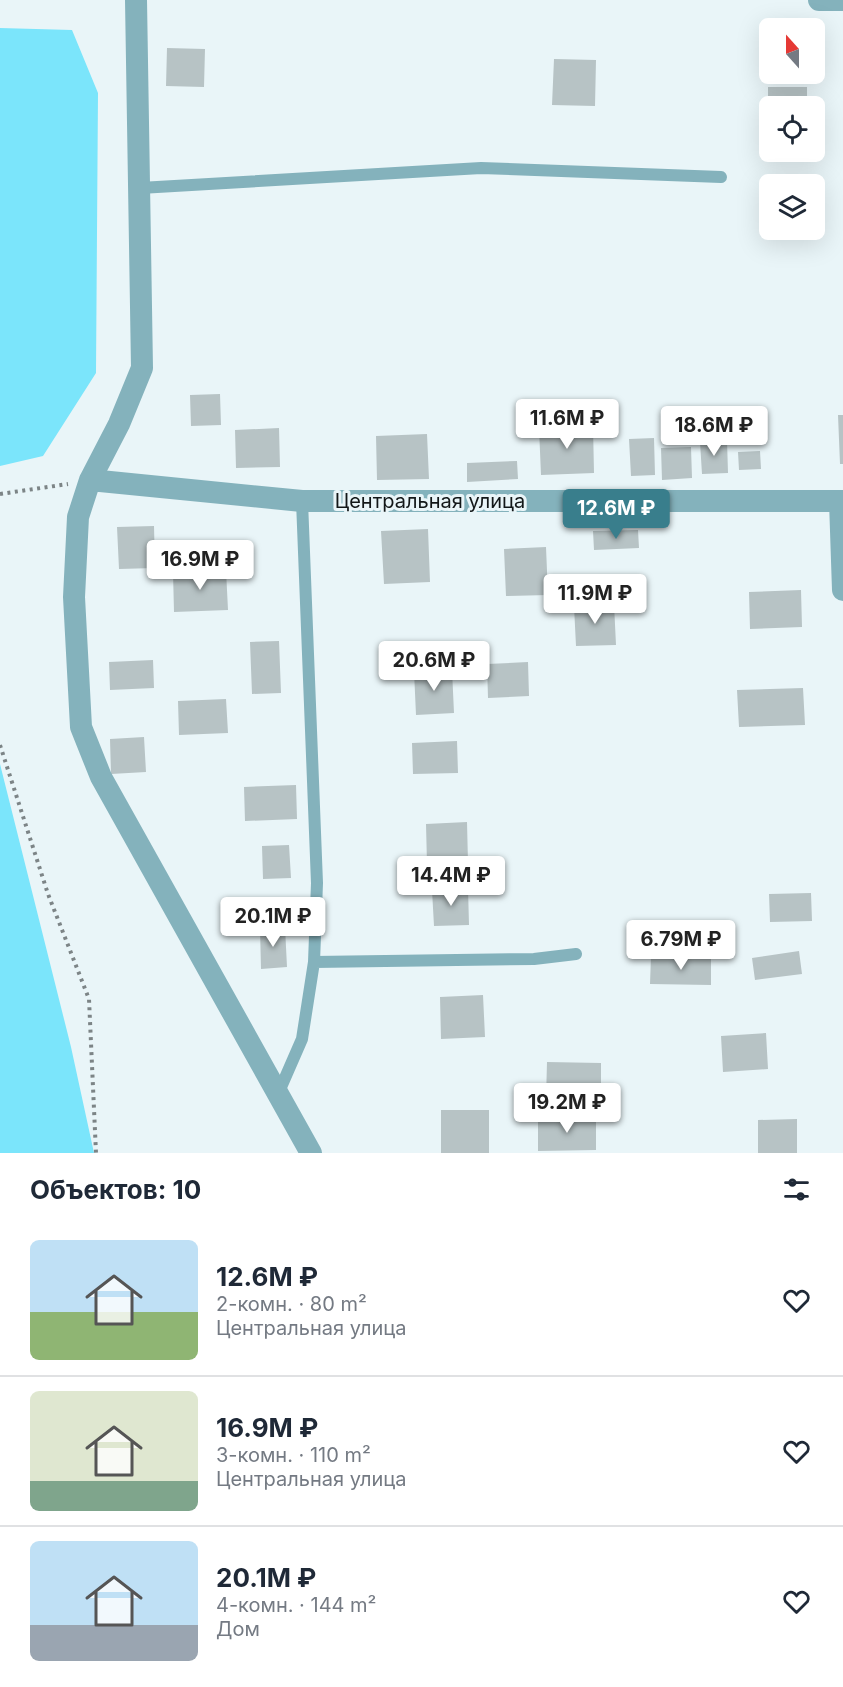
<!DOCTYPE html>
<html lang="ru">
<meta charset="utf-8">
<style>
:root{--surface:#fff;--page:#f2f2f3;--text:#1f2937;--muted:#747a83;--line:#e0e1e3;--accent:#397e8c}
body{margin:0;font-family:Inter,sans-serif;background:var(--page);color:var(--text);height:100vh;display:flex;flex-direction:column;font-size:22px;white-space:nowrap}
*{box-sizing:border-box;margin:0}
p{font-size:20px;color:var(--muted)}
.icon{flex:none;width:33px;height:33px;fill:none;stroke:currentColor;stroke-width:2;stroke-linecap:round;stroke-linejoin:round}
.map{position:relative;height:1153px;overflow:hidden}
.sheet{display:flex;flex-direction:column;background:var(--surface);flex:1}
.sheet>*{flex:none}
.needle{width:39px;rotate:339deg}
.tools{position:absolute;left:759px;top:18px;display:grid;gap:12px}
.tools a{display:grid;place-items:center;width:66px;height:66px;border-radius:9px;background:var(--surface);box-shadow:0 6px 24px #0002;font-size:30px}
.price{position:absolute;translate:-50% -51px;padding:0 14px;border-radius:6px;background:#fff;color:#222;font-size:20px;line-height:39px;filter:drop-shadow(0 2px 3px #0008)}
.price::after{content:'';position:absolute;left:50%;top:36px;width:18px;height:14px;margin-left:-9px;background:inherit;clip-path:polygon(0 0,100% 0,50% 100%)}
.price.on{background:var(--accent);color:#fff}
ul{padding:0;list-style:none}
li{display:flex;align-items:center;gap:18px;height:150px;padding:0 30px}
li+li{border-top:2px solid var(--line)}
li span{display:grid;place-items:center;flex:none;width:168px;height:120px;border-radius:9px;color:#555}
li>.icon{margin-inline-start:auto}
span .icon{width:72px;height:72px;fill:#fffc;stroke-width:1}
li b{font-size:26px}
h2{display:flex;justify-content:space-between;align-items:center;height:72px;padding:0 30px;font-size:26px}
.map>svg:first-child{display:block}
</style>
<div class="map">
<svg width="843" height="1153" viewBox="0 0 843 1153">
<rect width="100%" height="100%" fill="#e9f5f8"/>
<!-- green -->
<path fill="#7be5fb" d="M0,28l72,2 26,63 -2,280 -53,83 -43,10z
M0,764l71,283 23,106h-94z"/>
<!-- building -->
<path fill="#b7c3c5" d="M167,48l38,1 -1,38 -38,-1z
M554,59l42,1 -1,46 -43,-1z
M768,87h39v19h-39z
M220,394l1,31 -30,1 -1,-31z
M838,415h5v49h-3z
M593,426l1,47 -53,2 -2,-47z
M279,428l1,39 -44,1 -1,-38z
M427,434l2,45 -52,1 -1,-44z
M654,438l1,37 -24,1 -2,-37z
M727,440l1,33 -26,1 -2,-32z
M691,447l1,31 -30,2 -1,-32z
M760,451l1,18 -22,1 -1,-18z
M517,461l1,18 -51,3v-19z
M154,526l1,42 -36,1 -2,-42z
M428,529l2,53 -46,2 -3,-53z
M638,530l1,18 -45,2 -1,-19z
M546,547l2,48 -42,1 -2,-47z
M226,570l2,40 -54,2 -1,-40z
M801,590l1,37 -52,2 -1,-37z
M614,604l2,41 -40,1 -2,-40z
M279,641l2,52 -29,1 -2,-52z
M153,660l1,28 -44,2 -1,-28z
M528,662l1,34 -41,2 -1,-34z
M452,670l2,43 -38,2 -2,-44z
M803,688l2,37 -66,2 -2,-37z
M226,699l2,34 -49,2 -1,-34z
M144,737l2,35 -35,2 -1,-35z
M457,741l1,32 -45,1 -1,-31z
M296,785l1,34 -52,2 -1,-34z
M467,822l1,41 -41,1 -1,-40z
M289,845l2,33 -28,1 -1,-33z
M468,888l1,37 -35,1 -2,-36z
M811,893l1,28 -42,1 -1,-28z
M285,927l2,40 -26,2 -1,-41z
M799,951l3,23 -47,6 -3,-22z
M651,956l60,1v28l-61,-1z
M483,995l2,42 -44,2 -1,-42z
M766,1033l2,36 -45,3 -2,-36z
M547,1062l54,1v36h-55z
M441,1110h48v43h-48z
M538,1117h58v33l-58,1z
M797,1119v34h-39v-33z"/>
<g fill="none" stroke-linecap="round" stroke-linejoin="round">
<!-- path -->
<path stroke="#7c8486" stroke-width="4" stroke-dasharray="3 4.5" stroke-linecap="butt" d="M0,494l68,-10
M0,745l48,149 41,105 7,154"/>
<!-- service -->
<path stroke="#84b2bc" stroke-width="12" d="M140,188l341,-20 240,9
M314,962l220,-3 42,-5
M278,1094l24,-55 12,-77 3,-79 -15,-382"/>
<!-- minor -->
<path stroke="#84b2bc" stroke-width="22" d="M136,0l6,368 -23,56 -29,56 -12,37 -4,80 7,130 20,50 210,376
M819,0h24
M90,480l212,21h541
M840,501l3,89"/>
</g>
<g text-anchor="middle" dominant-baseline="central" stroke-width="6" stroke-linejoin="round" paint-order="stroke">
<!-- street labels -->
<g font-size="20" fill="#121718" stroke="#e9f5f8">
<text x="430" y="501">Центральная улица</text>
</g>
</g>
</svg>
<div class="tools">
<a><svg class="needle" viewBox="-14 -14 28 28"><path d="M0-13l5 13h-10z" fill="#e53935"/><path d="M0 13l5-13h-10z" fill="#747a83"/></svg></a>
<a><svg class="icon" aria-label="locate" viewBox="0 0 24 24"><circle cx="12" cy="12" r="6"/><path d="M12 2v4M12 18v4M2 12h4M18 12h4"/></svg></a>
<a><svg class="icon" aria-label="layers" viewBox="0 0 24 24"><path d="M12 4l9 5-9 5-9-5zM3 14l9 5 9-5"/></svg></a>
</div>
<b class="price" style="left:567px;top:450px">11.6M ₽</b>
<b class="price" style="left:714px;top:457px">18.6M ₽</b>
<b class="price on" style="left:616px;top:540px">12.6M ₽</b>
<b class="price" style="left:200px;top:591px">16.9M ₽</b>
<b class="price" style="left:595px;top:625px">11.9M ₽</b>
<b class="price" style="left:434px;top:692px">20.6M ₽</b>
<b class="price" style="left:451px;top:907px">14.4M ₽</b>
<b class="price" style="left:273px;top:948px">20.1M ₽</b>
<b class="price" style="left:681px;top:971px">6.79M ₽</b>
<b class="price" style="left:567px;top:1134px">19.2M ₽</b>
</div>
<section class="sheet">
<h2>Объектов: 10<svg class="icon" aria-label="filters" viewBox="0 0 24 24"><path d="M4 7h16M4 17h16"/><circle cx="9" cy="7" r="2"/><circle cx="15" cy="17" r="2"/></svg></h2>
<ul>
<li><span style="background:linear-gradient(#bfe0f5 60%,#8fb573 0)"><svg class="icon" aria-label="home" viewBox="0 0 24 24"><path d="M3 11l9-7 9 7M6 9v11h12V9"/></svg></span><div><b>12.6M ₽</b><p>2-комн. · 80 m²</p><p>Центральная улица</p></div><svg class="icon" aria-label="heart" viewBox="0 0 24 24"><path d="M12 20l-8-8c-3-5 5-10 8-4 3-6 11-1 8 4z"/></svg></li>
<li><span style="background:linear-gradient(#dfe7d0 75%,#7fa58c 0)"><svg class="icon" aria-label="home" viewBox="0 0 24 24"><path d="M3 11l9-7 9 7M6 9v11h12V9"/></svg></span><div><b>16.9M ₽</b><p>3-комн. · 110 m²</p><p>Центральная улица</p></div><svg class="icon" aria-label="heart" viewBox="0 0 24 24"><path d="M12 20l-8-8c-3-5 5-10 8-4 3-6 11-1 8 4z"/></svg></li>
<li><span style="background:linear-gradient(#bfe0f5 70%,#9aa5b1 0)"><svg class="icon" aria-label="home" viewBox="0 0 24 24"><path d="M3 11l9-7 9 7M6 9v11h12V9"/></svg></span><div><b>20.1M ₽</b><p>4-комн. · 144 m²</p><p>Дом</p></div><svg class="icon" aria-label="heart" viewBox="0 0 24 24"><path d="M12 20l-8-8c-3-5 5-10 8-4 3-6 11-1 8 4z"/></svg></li>
</ul>
</section>
